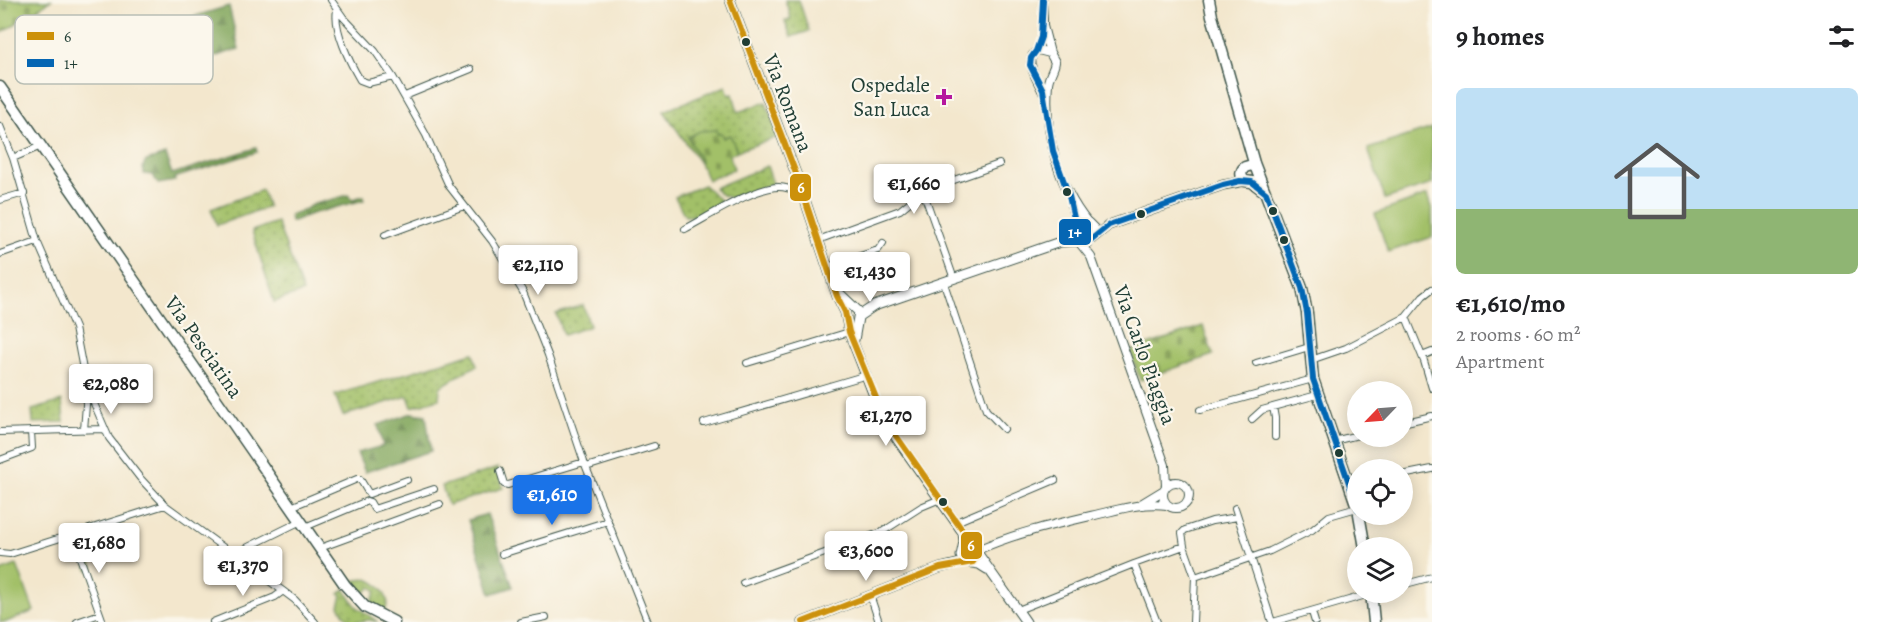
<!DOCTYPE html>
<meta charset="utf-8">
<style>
:root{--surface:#fff;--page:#f2f2f2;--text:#202124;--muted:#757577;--line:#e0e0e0;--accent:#1a73e8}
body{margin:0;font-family:Alegreya,serif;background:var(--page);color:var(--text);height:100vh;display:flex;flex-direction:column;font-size:22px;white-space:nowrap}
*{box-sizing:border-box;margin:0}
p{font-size:20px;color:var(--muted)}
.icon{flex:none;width:33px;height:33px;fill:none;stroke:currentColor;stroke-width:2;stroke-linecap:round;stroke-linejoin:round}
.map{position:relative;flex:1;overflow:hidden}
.details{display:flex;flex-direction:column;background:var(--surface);width:450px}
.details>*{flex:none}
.needle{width:39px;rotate:245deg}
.buttons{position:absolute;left:1347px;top:381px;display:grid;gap:12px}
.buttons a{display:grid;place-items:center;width:66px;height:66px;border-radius:50%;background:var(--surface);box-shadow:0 3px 15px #0003;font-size:30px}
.price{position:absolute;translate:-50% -51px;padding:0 14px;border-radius:6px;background:#fff;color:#222;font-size:20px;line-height:39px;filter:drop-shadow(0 2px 3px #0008)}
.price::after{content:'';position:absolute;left:50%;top:36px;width:18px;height:14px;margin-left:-9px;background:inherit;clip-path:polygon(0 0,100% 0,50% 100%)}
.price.active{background:var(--accent);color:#fff}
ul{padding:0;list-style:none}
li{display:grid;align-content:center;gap:12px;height:318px;padding:0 24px}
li+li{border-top:2px solid var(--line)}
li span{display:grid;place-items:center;height:186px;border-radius:9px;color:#555}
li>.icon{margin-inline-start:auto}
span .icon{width:108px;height:108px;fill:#fffc;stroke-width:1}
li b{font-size:26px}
h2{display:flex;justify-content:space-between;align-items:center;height:72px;padding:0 24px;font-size:26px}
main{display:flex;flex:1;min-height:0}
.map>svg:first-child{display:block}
</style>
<main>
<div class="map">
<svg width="1432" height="622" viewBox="0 0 1432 622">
<defs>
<pattern id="green-dots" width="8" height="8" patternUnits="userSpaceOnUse" patternTransform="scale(1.5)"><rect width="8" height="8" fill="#a2c068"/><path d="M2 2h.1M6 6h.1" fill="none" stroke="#839d56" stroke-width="1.8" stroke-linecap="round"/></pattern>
<pattern id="forest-firs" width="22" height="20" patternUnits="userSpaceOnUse" patternTransform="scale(1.5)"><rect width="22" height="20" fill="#81a65c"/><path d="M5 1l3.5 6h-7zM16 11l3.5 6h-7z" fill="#69884d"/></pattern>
<pattern id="cemetery-stones" width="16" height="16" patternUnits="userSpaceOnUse" patternTransform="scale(1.5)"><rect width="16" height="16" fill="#a2c068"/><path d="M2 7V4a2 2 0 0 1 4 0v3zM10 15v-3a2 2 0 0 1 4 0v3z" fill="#839d56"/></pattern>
</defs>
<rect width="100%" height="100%" fill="#fbf7ec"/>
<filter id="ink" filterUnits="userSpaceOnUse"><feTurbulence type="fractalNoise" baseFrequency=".0167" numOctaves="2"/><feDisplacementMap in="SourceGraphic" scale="12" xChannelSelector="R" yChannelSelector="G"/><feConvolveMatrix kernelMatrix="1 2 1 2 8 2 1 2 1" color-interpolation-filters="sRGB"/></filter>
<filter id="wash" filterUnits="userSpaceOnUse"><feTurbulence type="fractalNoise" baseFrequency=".008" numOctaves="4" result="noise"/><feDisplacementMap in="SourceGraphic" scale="24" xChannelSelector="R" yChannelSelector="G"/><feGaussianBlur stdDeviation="1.35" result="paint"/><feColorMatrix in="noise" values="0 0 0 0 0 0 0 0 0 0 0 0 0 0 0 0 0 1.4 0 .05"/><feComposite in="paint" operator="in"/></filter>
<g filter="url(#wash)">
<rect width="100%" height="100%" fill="#f3e7cd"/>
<!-- green -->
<path fill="url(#green-dots)" stroke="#607e4e" stroke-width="1.5" d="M785,0h14l10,31 -18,6 -6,-16 6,-3z
M726,86l3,9 4,-1 5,18 28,-10 12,35 -41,14 -7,-16 -35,14 7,13 -2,1 -36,-52z
M767,166l6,18 -42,14 -9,-3 -8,-7z
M704,185l19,18 -26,13h-12l-10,-19z
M262,190l6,17 -51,18 -6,-16z
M277,222l26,70 -29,10 -22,-71z
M583,305l7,21 -27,9 -7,-21z
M473,353l4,13 -9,4 -28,17 -1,12 -27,8 -4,-11 -65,20 -8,-21z
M62,401l2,21 -31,1 -1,-13z
M498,468l5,20 -55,17 -6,-19z
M105,529l5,18 -21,7 4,15 -5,1 -9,-26 1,-6z
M367,579c11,4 18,12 21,24l-3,8 -14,-8 5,-12 -5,-4 -10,9 -9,-12 4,-4z
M344,589l12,17 22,16 -8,-2 -18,2 -7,-6 -6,-10 3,-11 -3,-1z"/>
<!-- forest -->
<path fill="url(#forest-firs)" stroke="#507248" stroke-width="1.5" d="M229,6l10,43 -32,10 -20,-23 -5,-16z
M256,148l1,4 -83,26 1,3 -17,3 -5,-9 -9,-1 -1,-7 3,-6 19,-6 7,19z
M348,195l4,4 12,-3v4l-53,14 -20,8 -1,-7 16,-6 5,-4z
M412,413l14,2 5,36 -66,21 -8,-19 26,-7 -5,-21z
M487,514l26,73 -22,7 -23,-74z"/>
<!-- cemetery -->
<path fill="url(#cemetery-stones)" stroke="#607e4e" stroke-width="1.5" d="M0,0h51l-51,34z
M716,130l1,4 4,-1 2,5 7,-3 7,16 -8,4 5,14 -26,11 -8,-17 1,-1c-4,-9 -9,-15 -13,-25l12,-6z
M1203,326l10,29 -73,25 -10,-29z"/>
<!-- pitch -->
<path fill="#a2c068" stroke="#607e4e" stroke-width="1.5" d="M1432,128v56l-47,15 -17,-50z
M1427,195l5,16v26l-44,15 -13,-38z
M17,565l17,46 -28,11h-6v-51z"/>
</g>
<g filter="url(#ink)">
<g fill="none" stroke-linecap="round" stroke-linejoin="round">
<defs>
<path id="minor" d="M331,0l12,17 32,34 18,26 33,58 23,51 43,55 31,51 25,63 36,107 64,160
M337,10c-4,19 13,53 23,70l8,3 25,-6
M405,96l66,-27
M0,126l13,32 24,83 38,87 11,57 23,53 31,40 25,27 118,86 12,9 20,22
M13,158l28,-12
M923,191l31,88
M0,200l24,-7
M685,229c23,-12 69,-42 94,-42 8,0 14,4 23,3
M385,235l79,-29
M818,240l82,-30 23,-19 76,-27
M0,254l37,-13
M827,267l51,-17 5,-7
M944,283l42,127 18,19
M1406,317l18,44 8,27
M1422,356l10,-4
M1311,360l35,-12 60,-31 17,-21 9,-7
M747,363l102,-31
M1256,363l53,-16
M1273,407l2,11v19
M1200,410l113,-31
M1252,419l10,-9 55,-15
M704,423l163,-48
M1402,423l30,-7
M84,430l3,-38
M0,432l104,-3
M1334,441l24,-6
M0,460l32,-12 -1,-17
M586,467l68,-21
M500,471l4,13 4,1 76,-23
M1402,475l30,-6
M291,507l66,-28h3l9,15 38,-14
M1235,508l37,114
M956,522l99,-42
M305,527l62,-26 3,1 4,7 60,-20
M72,535l31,87
M320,548l120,-44
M0,553l10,1 155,-49
M234,554l67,-33
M502,554l106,-33
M1134,564l23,58
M1195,577l75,-26 42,-21 17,-14 28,-8
M743,583l139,-51 39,-25 19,-8
M1402,585l30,-8
M870,595l9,27
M1018,610l116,-46 50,-18
M1312,612l3,10
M77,622l23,-8
M213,622l62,-25 8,-6
M521,622l25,-5
M1193,622l2,-45 -11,-31 -2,-13 3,-3 27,-9 26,-4
M1273,622l100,-29"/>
<path id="tertiary" d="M1043,0v26l7,27 5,9c-1,8 -6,13 -7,21 -4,49 9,102 40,140
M1045,98c-4,-16 -25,-37 -7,-48l12,3
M1071,204l5,23
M1079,242l12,15 74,208 1,21
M1163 495a13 13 0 1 1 26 0a13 13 0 1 1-26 0Z
M1141,504l23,-14
M975,551c40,-18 81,-27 124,-37 22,-5 44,-12 68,-9"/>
<path id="secondary" d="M730,0l68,179 39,117 8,16 4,20 31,79 8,15 138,196
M1094,237v-8l-6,-6h-8c-7,5 -8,11 -2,18l10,1 21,-17 114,-40 22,-4
M839,293l20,19 -5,28
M859,316l15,-10 186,-64 18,-1
M963,533l1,9 -3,14 4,6
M803,622l137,-54 25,-6 14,2 8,5"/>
<path id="primary" d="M1209,0l3,16 42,147 48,125 5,25 6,66 45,131
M0,87l345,498 20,22 29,15
M1256,168l-4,-3 -7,2c-5,4 -5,10 0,14l7,1 12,9
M1359,514l6,34
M1371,592l3,30"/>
</defs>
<!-- minor casing -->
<use href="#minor" stroke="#3f564b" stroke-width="8"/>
<!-- tertiary casing -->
<use href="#tertiary" stroke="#3f564b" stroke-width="10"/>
<!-- secondary casing -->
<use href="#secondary" stroke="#3f564b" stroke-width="11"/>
<!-- primary casing -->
<use href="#primary" stroke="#3f564b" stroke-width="13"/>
<!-- minor -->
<use href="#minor" stroke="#fff" stroke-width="6"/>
<!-- tertiary -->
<use href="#tertiary" stroke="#fff" stroke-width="8"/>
<!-- secondary -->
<use href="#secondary" stroke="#fff" stroke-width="9"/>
<!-- primary -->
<use href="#primary" stroke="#fff" stroke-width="10"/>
<defs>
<path id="bus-1" d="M730,0l68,179 39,117 8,16 4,20 36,88 80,114 12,21 -4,7 -33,6 -137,54"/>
<path id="bus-2" d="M1043,0l-2,37 -5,14 -5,7 -1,7 13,25 10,61 16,45 7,31 -2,9 7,6h7l21,-17 114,-40 17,-4 12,1 14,11 36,95 5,25 6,66 45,130"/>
</defs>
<!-- bus-1 casing -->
<use href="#bus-1" stroke="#fbf7ec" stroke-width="10"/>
<!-- bus-2 casing -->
<use href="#bus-2" stroke="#fbf7ec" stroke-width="10"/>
<!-- bus-1 -->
<use href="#bus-1" stroke="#cc910a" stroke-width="6"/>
<!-- bus-2 -->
<use href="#bus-2" stroke="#0566b3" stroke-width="6"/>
</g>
</g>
<!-- markers -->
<g fill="#1f3d34" stroke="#fbf7ec" stroke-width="2">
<circle cx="746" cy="42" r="5"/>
<circle cx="1067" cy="192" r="5"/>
<circle cx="1273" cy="211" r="5"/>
<circle cx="1141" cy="214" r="5"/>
<circle cx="1284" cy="240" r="5"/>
<circle cx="1339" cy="453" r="5"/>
<circle cx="943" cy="502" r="5"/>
</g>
<path fill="#b5179e" stroke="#fbf7ec" stroke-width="2" d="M941 88h6v6h6v6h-6v6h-6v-6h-6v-6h6z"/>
<g text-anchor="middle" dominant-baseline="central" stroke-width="4.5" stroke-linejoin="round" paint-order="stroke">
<!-- poi labels -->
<g font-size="21" fill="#1f3d34" stroke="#fbf7ec" text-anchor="end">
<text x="930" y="85">Ospedale<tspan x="930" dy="24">San Luca</tspan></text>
</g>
<!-- street labels -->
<g font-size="21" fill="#1f3d34" stroke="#fbf7ec">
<text transform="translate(788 103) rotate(69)">Via Romana</text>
<text transform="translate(204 347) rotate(55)">Via Pesciatina</text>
<text transform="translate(1145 355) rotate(70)">Via Carlo Piaggia</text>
</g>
</g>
<!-- legend -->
<rect x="15" y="15" width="198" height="69" rx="9" fill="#fbf7ec" stroke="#b9bfb5" stroke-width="1.5"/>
<rect x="27" y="32" width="27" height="8" fill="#cc910a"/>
<rect x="27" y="59" width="27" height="8" fill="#0566b3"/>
<g font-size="16" fill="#1f3d34">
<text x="64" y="42">6</text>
<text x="64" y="69">1+</text>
</g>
<g stroke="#fbf7ec" stroke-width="2">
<rect x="789" y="173" width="23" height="29" rx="6" fill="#cc910a"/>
<rect x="1058" y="218" width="34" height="28" rx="6" fill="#0566b3"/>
<rect x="960" y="531" width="23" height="29" rx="6" fill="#cc910a"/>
</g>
<g font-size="16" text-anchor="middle" font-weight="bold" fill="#fff">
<text x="801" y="193">6</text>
<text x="1075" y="238">1+</text>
<text x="971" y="551">6</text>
</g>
</svg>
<div class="buttons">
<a><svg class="needle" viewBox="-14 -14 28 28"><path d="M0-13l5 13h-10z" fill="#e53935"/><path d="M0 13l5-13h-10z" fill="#757577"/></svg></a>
<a><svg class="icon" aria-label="locate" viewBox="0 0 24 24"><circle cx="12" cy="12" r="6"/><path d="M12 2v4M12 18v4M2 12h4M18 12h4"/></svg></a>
<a><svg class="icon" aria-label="layers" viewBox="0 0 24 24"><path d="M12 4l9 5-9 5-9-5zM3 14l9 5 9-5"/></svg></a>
</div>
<b class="price" style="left:914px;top:215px">€1,660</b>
<b class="price" style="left:538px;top:296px">€2,110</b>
<b class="price" style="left:870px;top:303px">€1,430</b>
<b class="price" style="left:111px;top:415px">€2,080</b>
<b class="price" style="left:886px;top:447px">€1,270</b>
<b class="price active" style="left:552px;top:526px">€1,610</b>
<b class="price" style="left:99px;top:574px">€1,680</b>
<b class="price" style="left:866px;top:582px">€3,600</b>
<b class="price" style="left:243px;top:597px">€1,370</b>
</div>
<section class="details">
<h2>9 homes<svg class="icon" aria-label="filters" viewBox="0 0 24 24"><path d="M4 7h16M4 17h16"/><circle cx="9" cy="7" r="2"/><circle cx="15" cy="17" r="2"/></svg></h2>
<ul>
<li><span style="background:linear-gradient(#bfe0f5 65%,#8fb573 0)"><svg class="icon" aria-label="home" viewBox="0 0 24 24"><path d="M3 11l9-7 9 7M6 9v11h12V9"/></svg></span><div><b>€1,610/mo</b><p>2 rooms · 60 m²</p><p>Apartment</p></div></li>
</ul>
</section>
</main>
